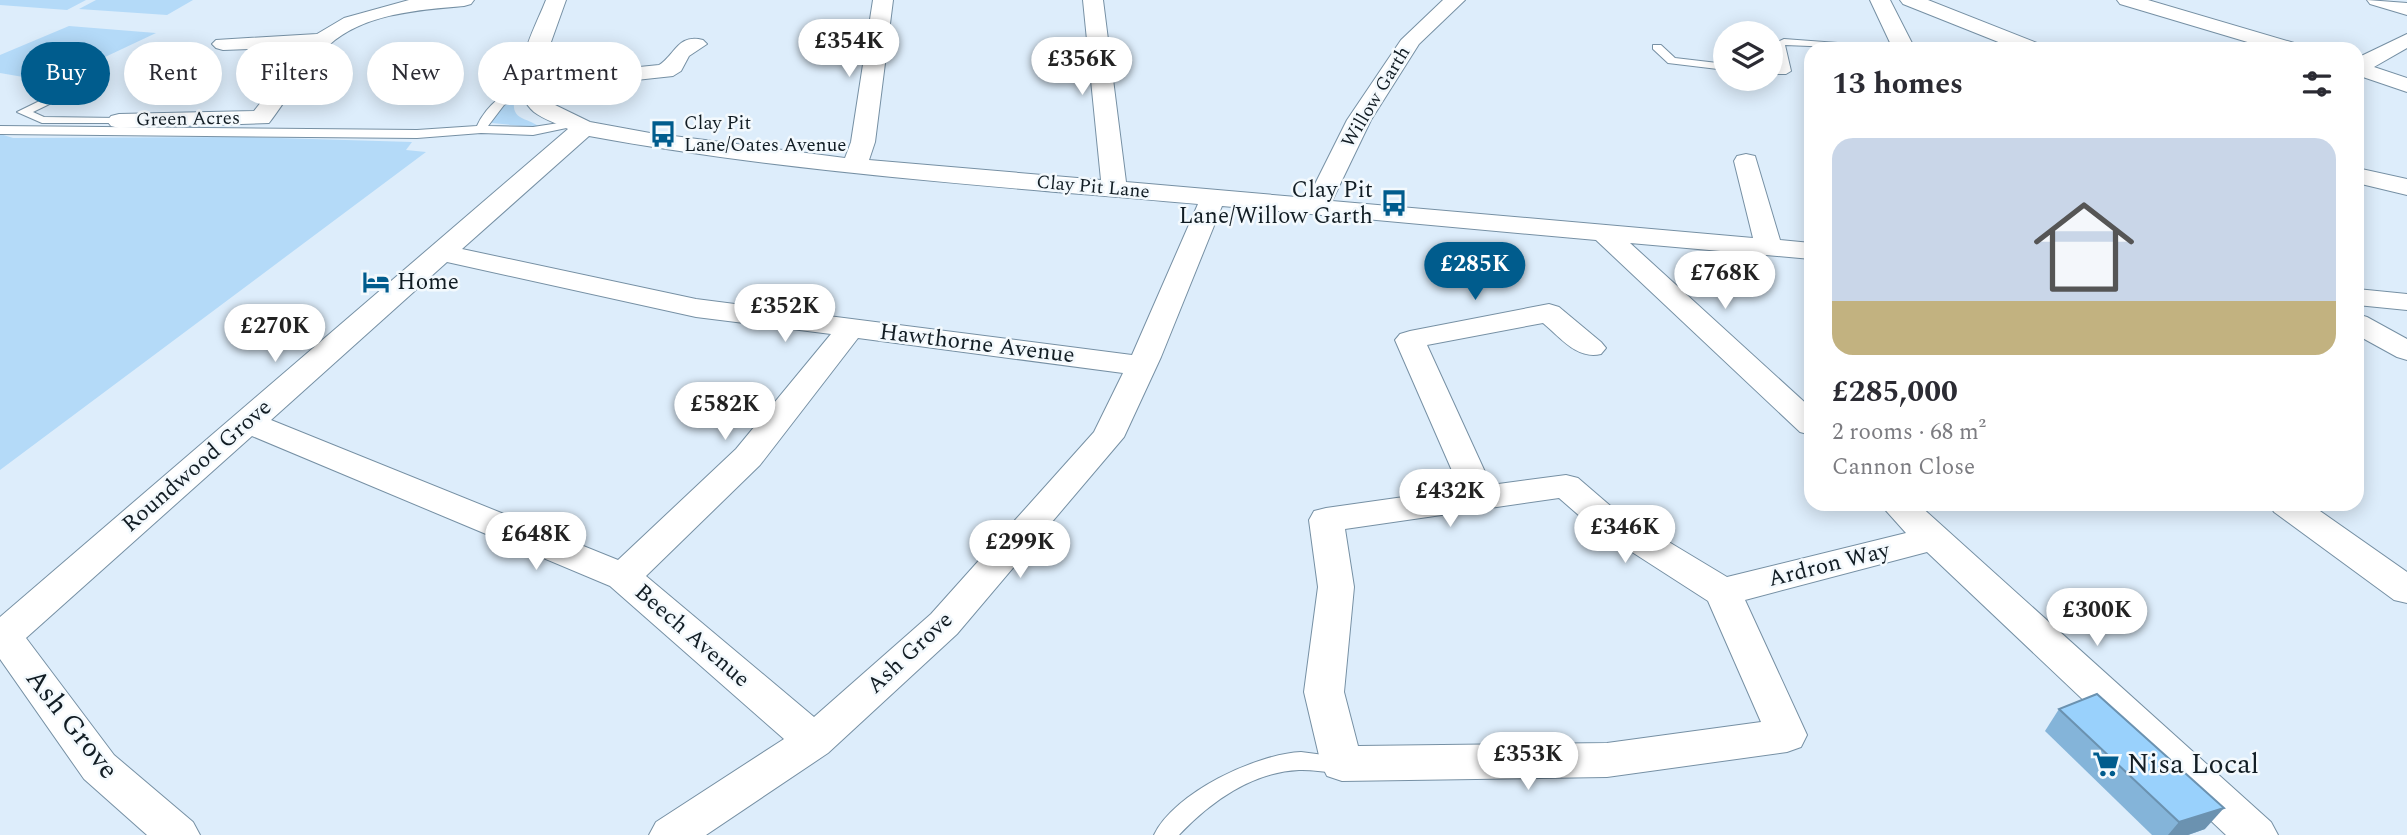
<!DOCTYPE html>
<meta charset="utf-8">
<style>
:root{--surface:#fff;--page:#f7f7f7;--text:#2b2b33;--muted:#7c7c81;--line:#e1e1e2;--accent:#005c8d}
body{margin:0;font-family:Spectral,serif;background:var(--page);color:var(--text);height:100vh;display:flex;flex-direction:column;font-size:26px;white-space:nowrap}
*{box-sizing:border-box;margin:0}
p{font-size:23px;color:var(--muted)}
.icon{flex:none;width:38px;height:38px;fill:none;stroke:currentColor;stroke-width:2;stroke-linecap:round;stroke-linejoin:round}
.map{position:relative;flex:1;overflow:hidden}
.sheet{position:absolute;left:1804px;top:42px;width:560px;height:469px;display:flex;flex-direction:column;background:var(--surface);border-radius:21px;box-shadow:0 4px 18px #0003}
.sheet>*{flex:none}
.guide{position:absolute;left:21px;top:42px;width:665px;height:63px;display:flex;gap:14px}
.buttons{position:absolute;left:1713px;top:21px;display:grid;gap:14px}
.buttons a{display:grid;place-items:center;width:70px;height:70px;border-radius:50%;background:var(--surface);box-shadow:0 4px 18px #0003;font-size:35px}
.price{position:absolute;translate:-50% -60px;padding:0 16px;border-radius:24px;background:#fff;color:#222;font-size:23px;line-height:46px;filter:drop-shadow(0 2px 4px #0008)}
.price::after{content:'';position:absolute;left:50%;top:42px;width:21px;height:16px;margin-left:-10px;background:inherit;clip-path:polygon(0 0,100% 0,50% 100%)}
.price.selected{background:var(--accent);color:#fff}
ul{padding:0;list-style:none}
li{display:grid;align-content:center;gap:14px;height:371px;padding:0 28px}
li+li{border-top:2px solid var(--line)}
li span{display:grid;place-items:center;height:217px;border-radius:21px;color:#555}
li>.icon{margin-inline-start:auto}
span .icon{width:126px;height:126px;fill:#fffc;stroke-width:1}
li b{font-size:30px}
h2{display:flex;justify-content:space-between;align-items:center;height:84px;padding:0 28px;font-size:30px}
.chip{padding:0 24px;border-radius:32px;background:var(--surface);box-shadow:0 4px 18px #0003;font-size:24px;line-height:63px}
.chip.selected{background:var(--accent);color:#fff}
.map>svg:first-child{display:block}
</style>
<div class="map">
<svg width="2407" height="835" viewBox="0 0 2407 835">
<rect width="100%" height="100%" fill="#ddedfb"/>
<!-- green -->
<path fill="#b4daf8" d="M0,0h86l-19,10 -67,-5z
M96,0h97l-26,15 -88,-6z
M69,26l87,7 -104,49 -52,-9v-18z
M515,96c-6,26 12,20 26,32l-49,-5 -1,-4 14,-19z
M0,134l13,4 235,-1 164,5 -6,8 20,2 -426,318z"/>
<g fill="none" stroke-linecap="round" stroke-linejoin="round">
<defs>
<path id="service" d="M1784,39l94,7 5,3 -98,-4 6,26 -5,3h-15v-6h9l-7,-24z
M1653,45h8l14,13 51,6v6l-58,-7 -15,-14z
M103,78l4,1v4l-39,12 -35,17 11,5 75,1 6,3 -2,2h-81l-25,-11 43,-21z
M530,82l6,3 -2,2 -30,18 -16,21 45,1 39,-6 4,1v4l-43,9 -52,-2 -64,5 -417,-4v-8l417,4 60,-4c10,-22 31,-37 53,-44z
M1301,752l46,6 3,6 -3,6c-15,5 -32,-1 -48,0 -47,2 -89,32 -120,65h-25c20,-42 102,-81 147,-83z"/>
<path id="minor" d="M409,0h65l-3,4 -7,2c-45,4 -99,7 -135,39 -24,21 -40,52 -60,78l-150,5 -8,-2 -4,-5 4,-5 8,-2 135,-3 50,-64 -81,3 -7,-2 -4,-4 4,-4 101,-6 27,-16z
M546,0h20l-25,70v7l118,-12c16,-10 19,-32 44,-25l4,4 -18,12 -8,15 -8,5 -129,14 7,13 39,19 60,11 195,25 6,-16 22,-142h20l-18,142 -6,18 232,20 -18,-180h20l23,182 182,16 39,-78 54,-80 42,-40h22l-46,44 -48,76 -39,81 421,37 -19,-77 3,-5 9,-2 9,2 25,84 31,3v16l-181,-16 181,165v27l-11,-3 -204,-192 -374,-34 -61,151 -37,80 -167,197 -129,119 -122,82h-57l7,-13 128,-83 -174,-153 -358,-150 -226,202 88,117 79,67 7,13h-53l-63,-56 -84,-120v-42l568,-488c-10,-5 -25,-10 -34,-17 -32,-28 0,-81 12,-112zM589,136c201,37 406,50 609,68l-66,151 -436,-56 -234,-50zM447,262l249,55 135,17 -95,115 -118,111 -347,-140zM858,338l265,35 -29,59 -163,182 -117,103 -168,-141 114,-111z
M1870,0h20l25,49h-22z
M1900,0h28l114,45 4,4h-30l-113,-45z
M2117,0h31l153,45 4,4h-34l-151,-45z
M2367,0l40,3v12l-37,-11z
M2407,34v14l-33,19 33,11v14l-50,-17v-17z
M2357,168l50,11v16l-50,-12z
M2357,289l50,5v16l-50,-5z
M1549,304l10,3 42,35 5,6 -5,6c-24,6 -41,-17 -58,-31l-116,22 64,140 75,-10 12,3 36,31 113,68 179,-44 -26,-29h38l353,318 7,13h-52l-299,-283 -182,48 62,135 -6,12 -14,5 -180,25 -265,4 -15,-5 -6,-12 -17,-72 14,-105 -9,-67 5,-9 12,-3 134,-19 -65,-149 5,-6 10,-3zM1559,498l31,27 118,76 53,121 -154,21 -249,3 -14,-54 10,-105 -9,-58z
M2357,314l10,3 40,22v21l-10,-3 -40,-22z
M2269,504h41l97,68v31l-13,-3 -120,-88z"/>
</defs>
<!-- service casing -->
<use href="#service" stroke="#7690a4" stroke-width="2"/>
<!-- minor casing -->
<use href="#minor" stroke="#7690a4" stroke-width="2"/>
<!-- service -->
<use href="#service" fill="#fff" fill-rule="evenodd"/>
<!-- minor -->
<use href="#minor" fill="#fff" fill-rule="evenodd"/>
</g>
<!-- wall -->
<path fill="#84b4d9" d="M2059,709l146,120 -17,6h-36l-107,-104z"/>
<!-- shaded-wall -->
<path fill="#6b92b0" d="M2224,808l-19,21 -17,6h-20l11,-13z"/>
<!-- building -->
<path fill="#99d1fc" stroke="#6b92b0" stroke-width="2" d="M2097,694l127,114 -45,14 -120,-113z"/>
<!-- icons -->
<defs>
<symbol id="bus-bare" viewBox="-9 -9 18 18"><path d="M-5-6H5V4H4V6H2V4H-2V6H-4V4H-5ZM-3.5-4V0h7V-4ZM-3.5 1.2v1.5H-2V1.2ZM2 1.2v1.5H3.5V1.2Z" fill="#005c8d" stroke="#f3f9fd" stroke-width="2.5" paint-order="stroke"/></symbol>
<symbol id="hotel-bare" viewBox="-9 -9 18 18"><path d="M-6-4.5h1.5V1H6V5H4.5V3h-9V5H-6ZM-4 0a1.8 1.8 0 1 1 3.6 0ZM.5 0V-2.5h3Q6-2.5 6 0Z" fill="#005c8d" stroke="#f3f9fd" stroke-width="2.5" paint-order="stroke"/></symbol>
<symbol id="supermarket-bare" viewBox="-9 -9 18 18"><path d="M-6-5.5h2.5l.6 2H6L4.5 2H-2.5L-4.4-4H-6ZM-1.5 3.2a1.3 1.3 0 1 0 .1 0ZM3 3.2a1.3 1.3 0 1 0 .1 0Z" fill="#005c8d" stroke="#f3f9fd" stroke-width="2.5" paint-order="stroke"/></symbol>
</defs>
<g fill-rule="evenodd">
<use href="#bus-bare" x="644" y="115" width="38" height="38"/>
<use href="#bus-bare" x="1375" y="184" width="38" height="38"/>
<use href="#hotel-bare" x="357" y="263" width="38" height="38"/>
<use href="#supermarket-bare" x="2087" y="745" width="38" height="38"/>
</g>
<g text-anchor="middle" dominant-baseline="central" stroke-width="5" stroke-linejoin="round" paint-order="stroke">
<!-- far-street labels -->
<g font-size="19" fill="#121d24" stroke="#f3f9fd">
<text transform="translate(1376 97) rotate(-59)">Willow Garth</text>
<text transform="translate(188 119) rotate(-1)">Green Acres</text>
<text transform="translate(1093 187) rotate(5)">Clay Pit Lane</text>
</g>
<!-- far-poi labels -->
<g font-size="19" fill="#121d24" stroke="#f3f9fd" text-anchor="start">
<text x="684" y="123">Clay Pit<tspan x="684" dy="22">Lane/Oates Avenue</tspan></text>
</g>
<!-- poi labels -->
<g font-size="23" fill="#121d24" stroke="#f3f9fd" text-anchor="end">
<text x="1373" y="190">Clay Pit<tspan x="1373" dy="26">Lane/Willow Garth</tspan></text>
<text x="397" y="282" text-anchor="start">Home</text>
</g>
<!-- street labels -->
<g font-size="23" fill="#121d24" stroke="#f3f9fd">
<text transform="translate(977 344) rotate(7)">Hawthorne Avenue</text>
<text transform="translate(197 466) rotate(-41)">Roundwood Grove</text>
<text transform="translate(1829 565) rotate(-14)">Ardron Way</text>
<text transform="translate(692 636) rotate(41)">Beech Avenue</text>
<text transform="translate(910 653) rotate(-43)">Ash Grove</text>
</g>
<!-- near-street labels -->
<g font-size="28" fill="#121d24" stroke="#f3f9fd">
<text transform="translate(72 724) rotate(52)">Ash Grove</text>
</g>
<!-- near-poi labels -->
<g font-size="28" fill="#121d24" stroke="#f3f9fd" text-anchor="start">
<text x="2127" y="764">Nisa Local</text>
</g>
</g>
</svg>
<div class="buttons">
<a><svg class="icon" aria-label="layers" viewBox="0 0 24 24"><path d="M12 4l9 5-9 5-9-5zM3 14l9 5 9-5"/></svg></a>
</div>
<b class="price" style="left:849px;top:79px">£354K</b>
<b class="price" style="left:1082px;top:97px">£356K</b>
<b class="price selected" style="left:1475px;top:302px">£285K</b>
<b class="price" style="left:1725px;top:311px">£768K</b>
<b class="price" style="left:785px;top:344px">£352K</b>
<b class="price" style="left:275px;top:364px">£270K</b>
<b class="price" style="left:725px;top:442px">£582K</b>
<b class="price" style="left:1450px;top:529px">£432K</b>
<b class="price" style="left:1625px;top:565px">£346K</b>
<b class="price" style="left:536px;top:572px">£648K</b>
<b class="price" style="left:1020px;top:580px">£299K</b>
<b class="price" style="left:2097px;top:648px">£300K</b>
<b class="price" style="left:1528px;top:792px">£353K</b>
<div class="guide">
<a class="chip selected">Buy</a>
<a class="chip">Rent</a>
<a class="chip">Filters</a>
<a class="chip">New</a>
<a class="chip">Apartment</a>
</div>
<section class="sheet">
<h2>13 homes<svg class="icon" aria-label="filters" viewBox="0 0 24 24"><path d="M4 7h16M4 17h16"/><circle cx="9" cy="7" r="2"/><circle cx="15" cy="17" r="2"/></svg></h2>
<ul>
<li><span style="background:linear-gradient(#c9d6e8 75%,#c2b280 0)"><svg class="icon" aria-label="home" viewBox="0 0 24 24"><path d="M3 11l9-7 9 7M6 9v11h12V9"/></svg></span><div><b>£285,000</b><p>2 rooms · 68 m²</p><p>Cannon Close</p></div></li>
</ul>
</section>
</div>
